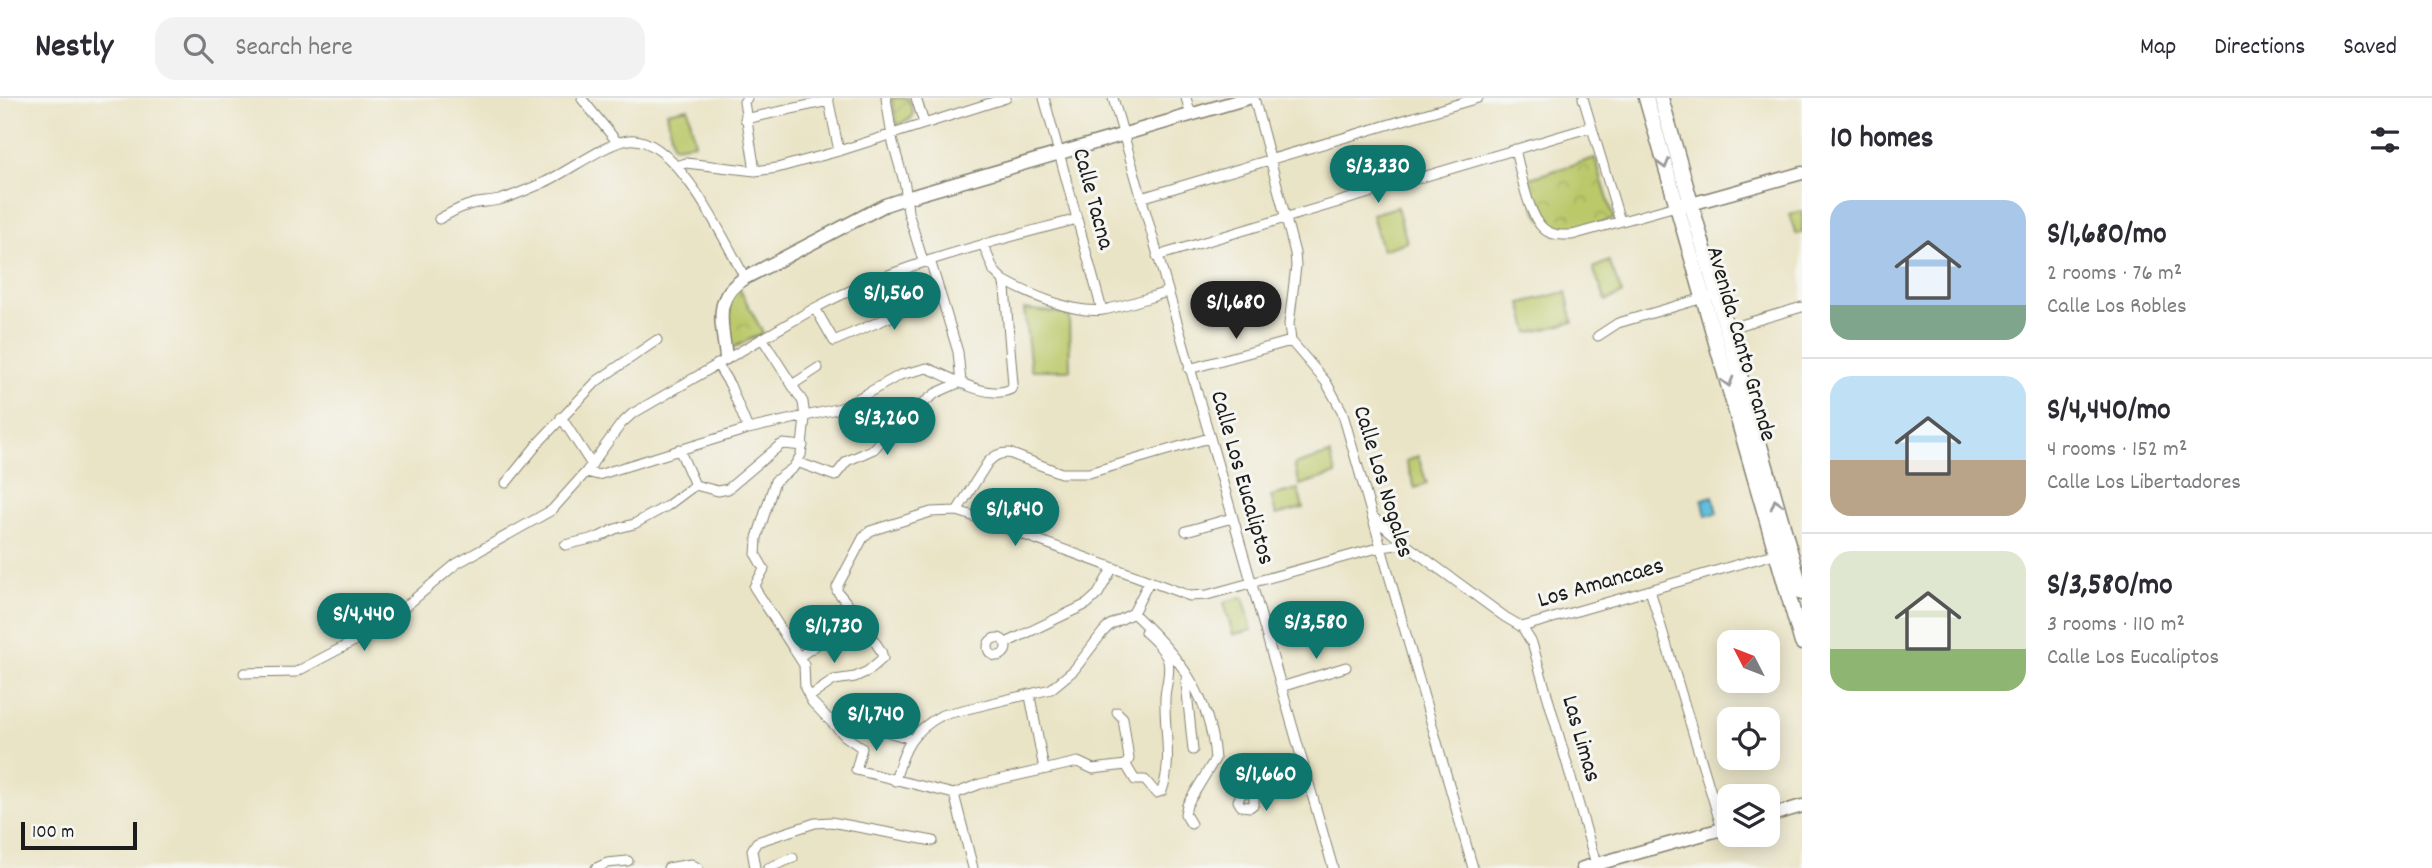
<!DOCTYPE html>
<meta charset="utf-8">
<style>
:root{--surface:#fff;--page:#f2f2f3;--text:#2b2b33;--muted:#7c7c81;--line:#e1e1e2;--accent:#0f766e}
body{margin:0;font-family:Dekko,sans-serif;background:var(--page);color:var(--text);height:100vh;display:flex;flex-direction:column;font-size:26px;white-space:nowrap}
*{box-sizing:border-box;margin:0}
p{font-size:23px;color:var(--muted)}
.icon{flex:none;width:38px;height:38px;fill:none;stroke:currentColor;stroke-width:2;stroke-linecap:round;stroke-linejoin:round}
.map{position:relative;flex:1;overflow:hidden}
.sheet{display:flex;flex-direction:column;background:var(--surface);width:630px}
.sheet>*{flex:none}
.needle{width:46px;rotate:312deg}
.controls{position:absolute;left:1717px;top:532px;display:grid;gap:14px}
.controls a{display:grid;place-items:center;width:63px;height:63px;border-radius:14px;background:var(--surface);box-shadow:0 4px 18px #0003;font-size:35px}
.scale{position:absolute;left:21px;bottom:18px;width:116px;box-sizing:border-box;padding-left:7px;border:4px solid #1c1c1c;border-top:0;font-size:19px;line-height:24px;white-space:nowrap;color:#1c1c1c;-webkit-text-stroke:5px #f6f6f2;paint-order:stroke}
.price{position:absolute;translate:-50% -60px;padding:0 16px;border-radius:24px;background:var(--accent);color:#fff;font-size:23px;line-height:46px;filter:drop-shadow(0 2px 4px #0008)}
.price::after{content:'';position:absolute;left:50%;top:42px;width:21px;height:16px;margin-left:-10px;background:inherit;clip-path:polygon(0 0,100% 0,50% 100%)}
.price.current{background:#222;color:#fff}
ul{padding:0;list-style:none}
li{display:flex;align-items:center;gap:21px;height:175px;padding:0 28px}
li+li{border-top:2px solid var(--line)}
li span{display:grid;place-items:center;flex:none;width:196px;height:140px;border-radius:21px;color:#555}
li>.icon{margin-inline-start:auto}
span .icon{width:84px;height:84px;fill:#fffc;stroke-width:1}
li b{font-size:30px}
h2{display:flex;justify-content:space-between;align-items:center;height:84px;padding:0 28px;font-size:30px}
header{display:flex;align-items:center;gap:42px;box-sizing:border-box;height:98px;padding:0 35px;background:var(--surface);border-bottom:2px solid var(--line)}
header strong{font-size:33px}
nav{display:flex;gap:38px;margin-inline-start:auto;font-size:24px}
.search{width:490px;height:63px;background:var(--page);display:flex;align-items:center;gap:18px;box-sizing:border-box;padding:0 24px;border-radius:21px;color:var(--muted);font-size:26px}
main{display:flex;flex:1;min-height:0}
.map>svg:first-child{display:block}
</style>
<header>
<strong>Nestly</strong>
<div class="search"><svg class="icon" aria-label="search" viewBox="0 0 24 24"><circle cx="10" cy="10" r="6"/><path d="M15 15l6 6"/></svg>Search here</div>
<nav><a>Map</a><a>Directions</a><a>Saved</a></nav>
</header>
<main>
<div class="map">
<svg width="1802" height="770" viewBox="0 0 1802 770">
<defs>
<pattern id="park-crowns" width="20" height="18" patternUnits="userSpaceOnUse" patternTransform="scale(1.75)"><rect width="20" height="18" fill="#bbc96b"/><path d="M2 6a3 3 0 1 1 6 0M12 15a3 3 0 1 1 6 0" fill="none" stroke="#a0ac5c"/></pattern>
<pattern id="garden-furrows" width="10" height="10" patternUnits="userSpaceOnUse" patternTransform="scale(1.75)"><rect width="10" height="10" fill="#bbc96b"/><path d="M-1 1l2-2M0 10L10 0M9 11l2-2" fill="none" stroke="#a0ac5c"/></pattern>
</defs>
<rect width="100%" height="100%" fill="#f6f6f2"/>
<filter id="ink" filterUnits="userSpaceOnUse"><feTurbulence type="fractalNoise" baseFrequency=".0143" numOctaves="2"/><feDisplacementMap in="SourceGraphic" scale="14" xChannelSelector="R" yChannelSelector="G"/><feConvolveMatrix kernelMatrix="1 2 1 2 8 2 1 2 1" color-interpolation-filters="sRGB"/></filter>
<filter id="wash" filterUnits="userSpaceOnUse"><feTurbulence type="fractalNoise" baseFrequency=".00686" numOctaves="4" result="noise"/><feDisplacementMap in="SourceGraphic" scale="28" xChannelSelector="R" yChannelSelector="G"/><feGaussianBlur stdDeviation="1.57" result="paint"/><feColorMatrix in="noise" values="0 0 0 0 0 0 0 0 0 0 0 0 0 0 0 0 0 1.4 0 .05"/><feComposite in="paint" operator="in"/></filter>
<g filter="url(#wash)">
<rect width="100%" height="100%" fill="#eae4c6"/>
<!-- park -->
<path fill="url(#park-crowns)" stroke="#6c7244" stroke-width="2" d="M1595,60l19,61c-54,15 -74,24 -87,-40z
M739,190l24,45 -34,17 -3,-27 4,-29z"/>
<!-- garden -->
<path fill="url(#garden-furrows)" stroke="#6c7244" stroke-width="2" d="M891,0h17l5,15 -2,6 -14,6z"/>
<!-- pitch -->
<path fill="#bbc96b" stroke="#6c7244" stroke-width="2" d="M688,10l7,35 -22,3 -6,-34z
M1397,109l10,35 -25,8 -10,-36z
M1802,113v21l-6,2 -7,-19z
M1609,163l13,33 -16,7 -13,-33z
M1242,190l7,20 -36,9 -6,-19z
M1566,194l7,30 -44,11 -8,-30z
M1024,211l45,5 1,56h-39z
M1330,356l6,20 -36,11 -6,-20z
M1418,358l9,28 -12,4 -9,-27z
M1298,391l5,19 -27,7 -5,-19z
M1243,499l9,33 -19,5 -9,-33z"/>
<!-- water -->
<path fill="#5dbddb" stroke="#3c6c7c" stroke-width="2" d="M1713,398l4,17 -11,3 -4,-17z"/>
</g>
<g filter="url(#ink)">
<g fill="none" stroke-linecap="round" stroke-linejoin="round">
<defs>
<path id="minor" d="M747,0l-3,4 11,69
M828,0l11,53
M886,0l7,45 12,42 3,27 15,49
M916,0l8,25
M1044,0l58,212
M1113,0l220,770
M1186,0l5,17
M1254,0l41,155 1,13 -7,58 2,17 35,41 16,29 131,457
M1583,0l37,123
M582,1l36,44
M745,21l83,-18
M1515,51c5,20 13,67 29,80 8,7 18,6 28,6l104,-29
M676,68l10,-3 69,8 22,-3 62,-17 167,-53
M1141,100l337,-100
M439,121c11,-6 21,-12 33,-15 9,-2 18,-2 27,-4 15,-4 30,-11 44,-17 25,-11 62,-40 86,-43 47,-5 97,103 116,138
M1157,158l434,-129
M930,162l28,92 3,30
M1003,182c25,14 71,34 100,30 22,-4 44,-12 64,-18
M815,210l19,33 61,-26 45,-22
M1727,231l75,-22
M1598,238l20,-13 89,-26
M762,240l41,64 2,16 -4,37 -8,13 -18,13 -18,57 -1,17 8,14 -10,18 50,78 1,23 7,14 33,34 17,12 -6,22 98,24 26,-10 98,-22 15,7 33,-4 3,-6 -6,-41 -6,-6
M717,266l13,21 18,44
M1189,271l102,-28
M792,287l26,-17
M561,319l31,48
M679,351l16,36 23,6 10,-2 51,-43 4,-2 20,2
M797,364l38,14 12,-15 27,-12 21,-24 41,-32 25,-11
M586,374l12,3 150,-46 93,-21 59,-33 27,-7c22,8 61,33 84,21l2,-5 -8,-96 -2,-8 -9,-9 -11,-27
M506,385l34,-42 57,-60 60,-41
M957,413l31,-49c7,-7 12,-9 21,-9l52,20h28l120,-35
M1373,419l32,27 100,73 17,10 259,-75
M1186,433l46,-13
M565,447l34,-8 16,-8 19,-5 33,-18 28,-21
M1650,492l72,239
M1133,515c45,43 77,80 82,146l-28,46 -2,9 6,10
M1522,529l10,16 64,221
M988 549a9 9 0 1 1 18 0a9 9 0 1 1-18 0Z
M1006,545l81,-39 11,-10 14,-25
M799,559l30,-21 31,-17
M244,575l52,-1 85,-45 75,-63 96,-54 34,-38 35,-48 11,-10 183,-106c82,-44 173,-65 262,-89
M1188,579l-2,6 7,67
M1281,589l65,-20
M1030,598l14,73
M809,599l25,-17 21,-3 13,-6 15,-13 -2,-7 -21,-32 -23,-28v-4l26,-49 7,-7 61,-19 26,-1 10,3 223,82 17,-1 174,-48 24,-3
M828,621l47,9 36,11
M1126,667l9,15h10l11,13 6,-2c11,-31 2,-60 3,-92 0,-12 6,-25 3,-38 -4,-12 -14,-21 -23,-29
M895,683c9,-33 16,-49 47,-66l109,-26 23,-19 29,-38 7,-7 23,-12 16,-31
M1251,694l3,3v9l-4,3 -9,-1 -3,-5 4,-9h9l54,-20
M954,696l19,74
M596,770l11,-5 21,-2
M668,770l23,-4 7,4
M755,770l-3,-18 5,-8 58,-19 16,-1 102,19
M768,770l25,-10"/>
<path id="tertiary" d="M1676,108l15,-2 111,-31
M726,260c-3,-33 -15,-60 19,-80l140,-73 21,-7 342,-100
M1768,718l34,-10
M1583,770l146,-41"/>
<path id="primary" d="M1646,0l156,545
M1661,0l141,495"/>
</defs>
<!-- minor casing -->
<use href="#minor" stroke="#838071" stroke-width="11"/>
<!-- tertiary casing -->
<use href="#tertiary" stroke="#838071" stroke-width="15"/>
<!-- primary casing -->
<use href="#primary" stroke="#838071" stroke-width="17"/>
<!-- minor -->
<use href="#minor" stroke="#fff" stroke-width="9"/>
<!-- tertiary -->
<use href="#tertiary" stroke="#fff" stroke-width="12"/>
<!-- primary -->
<use href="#primary" stroke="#fff" stroke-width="14"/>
</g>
<!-- one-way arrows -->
<defs><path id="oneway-chevron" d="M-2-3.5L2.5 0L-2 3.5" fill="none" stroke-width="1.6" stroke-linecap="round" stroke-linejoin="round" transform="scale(1.75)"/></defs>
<g stroke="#999">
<use href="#oneway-chevron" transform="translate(1664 66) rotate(74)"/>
<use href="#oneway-chevron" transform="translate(1728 284) rotate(74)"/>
<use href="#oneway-chevron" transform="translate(1776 406) rotate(-106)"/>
</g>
</g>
<g text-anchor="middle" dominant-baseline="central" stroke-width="6" stroke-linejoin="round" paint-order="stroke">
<!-- street labels -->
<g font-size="24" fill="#1c1c1c" stroke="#f6f6f2">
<text transform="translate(1092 101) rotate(75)">Calle Tacna</text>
<text transform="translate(1740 246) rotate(74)">Avenida Canto Grande</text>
<text transform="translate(1241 380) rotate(74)">Calle Los Eucaliptos</text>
<text transform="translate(1382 384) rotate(73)">Calle Los Nogales</text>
<text transform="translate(1601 486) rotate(-16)">Los Amancaes</text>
<text transform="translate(1580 641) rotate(74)">Las Limas</text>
</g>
</g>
</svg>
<div class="controls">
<a><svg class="needle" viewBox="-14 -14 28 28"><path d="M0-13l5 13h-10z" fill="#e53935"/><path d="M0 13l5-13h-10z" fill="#7c7c81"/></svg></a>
<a><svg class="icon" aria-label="locate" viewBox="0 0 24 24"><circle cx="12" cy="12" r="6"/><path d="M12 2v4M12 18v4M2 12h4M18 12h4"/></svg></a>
<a><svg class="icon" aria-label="layers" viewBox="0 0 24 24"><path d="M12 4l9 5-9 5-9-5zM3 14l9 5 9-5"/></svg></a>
</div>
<div class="scale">100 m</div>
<b class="price" style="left:1378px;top:107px">S/3,330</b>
<b class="price" style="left:894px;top:234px">S/1,560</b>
<b class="price current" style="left:1236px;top:243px">S/1,680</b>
<b class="price" style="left:887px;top:359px">S/3,260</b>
<b class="price" style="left:1015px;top:450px">S/1,840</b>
<b class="price" style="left:364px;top:555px">S/4,440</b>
<b class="price" style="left:1316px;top:563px">S/3,580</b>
<b class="price" style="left:834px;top:567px">S/1,730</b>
<b class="price" style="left:876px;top:655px">S/1,740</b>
<b class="price" style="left:1266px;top:715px">S/1,660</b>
</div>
<section class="sheet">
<h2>10 homes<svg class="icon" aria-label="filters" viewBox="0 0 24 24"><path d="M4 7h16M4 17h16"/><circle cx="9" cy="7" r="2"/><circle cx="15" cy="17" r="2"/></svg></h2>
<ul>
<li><span style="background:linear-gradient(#a9c7e8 75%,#7fa58c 0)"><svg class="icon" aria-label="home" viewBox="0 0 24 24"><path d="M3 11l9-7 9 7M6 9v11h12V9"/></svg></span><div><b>S/1,680/mo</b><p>2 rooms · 76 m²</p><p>Calle Los Robles</p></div></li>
<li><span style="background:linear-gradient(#bfe0f5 60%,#b9a48a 0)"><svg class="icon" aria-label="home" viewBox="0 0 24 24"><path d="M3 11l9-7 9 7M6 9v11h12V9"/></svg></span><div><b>S/4,440/mo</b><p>4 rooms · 152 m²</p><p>Calle Los Libertadores</p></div></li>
<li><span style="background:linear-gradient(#dfe7d0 70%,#8fb573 0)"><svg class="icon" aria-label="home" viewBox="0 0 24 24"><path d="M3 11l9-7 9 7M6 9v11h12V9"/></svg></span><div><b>S/3,580/mo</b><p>3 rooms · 110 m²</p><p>Calle Los Eucaliptos</p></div></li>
</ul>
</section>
</main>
